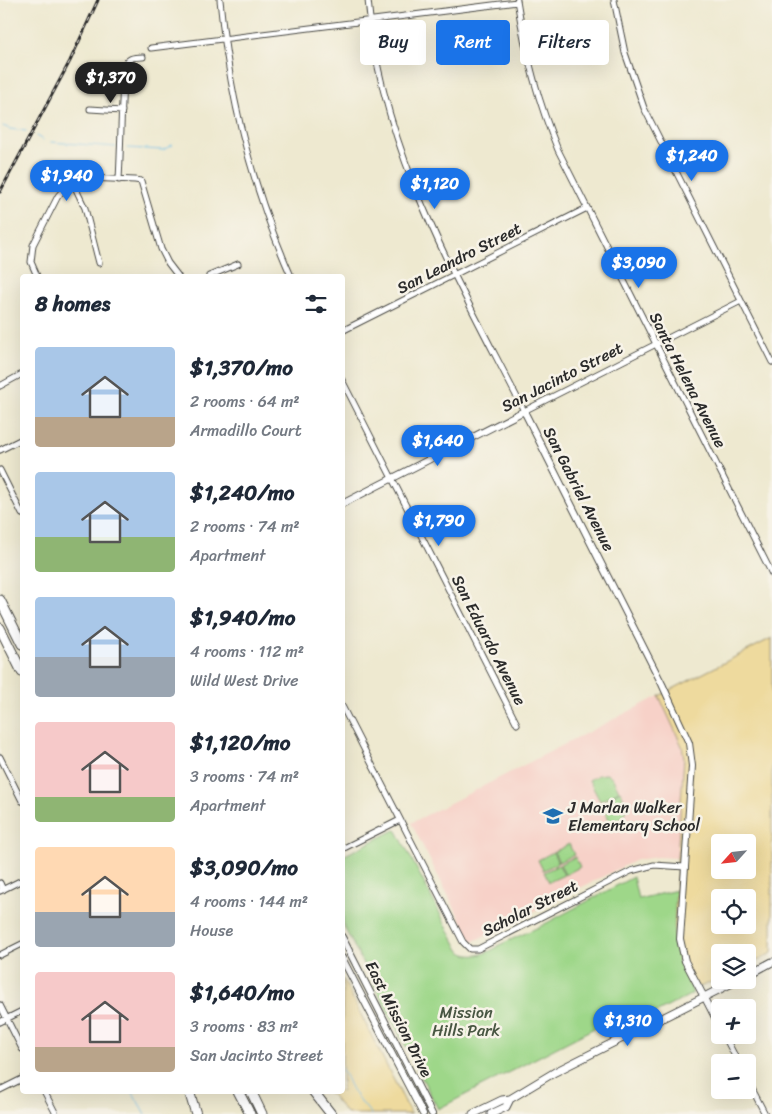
<!DOCTYPE html>
<meta charset="utf-8">
<style>
:root{--surface:#fff;--page:#f6f6f7;--text:#1f2937;--muted:#747a83;--accent:#1a73e8}
body{margin:0;font-family:Sriracha,sans-serif;background:var(--page);color:var(--text);height:100vh;display:flex;flex-direction:column;font-size:19px;white-space:nowrap}
*{box-sizing:border-box;margin:0}
p{font-size:16px;color:var(--muted)}
.icon{flex:none;width:28px;height:28px;fill:none;stroke:currentColor;stroke-width:2;stroke-linecap:round;stroke-linejoin:round}
.map{position:relative;flex:1;overflow:hidden}
.side{position:absolute;left:20px;top:274px;width:325px;height:820px;display:flex;flex-direction:column;background:var(--surface);border-radius:5px;box-shadow:0 5px 20px #0002}
.side>*{flex:none}
.hud{position:absolute;left:360px;top:20px;width:336px;height:45px;display:flex;gap:10px}
.needle{width:32px;rotate:243deg}
.tools{position:absolute;left:711px;top:834px;display:grid;gap:10px}
.tools a{display:grid;place-items:center;width:45px;height:45px;border-radius:5px;background:var(--surface);box-shadow:0 5px 20px #0002;font-size:25px}
.price{position:absolute;translate:-50% -42px;padding:0 11px;border-radius:18px;background:var(--accent);color:#fff;font-size:16px;line-height:32px;filter:drop-shadow(0 1px 2px #0008)}
.price::after{content:'';position:absolute;left:50%;top:30px;width:15px;height:11px;margin-left:-8px;background:inherit;clip-path:polygon(0 0,100% 0,50% 100%)}
.price.current{background:#222;color:#fff}
ul{padding:0;list-style:none}
li{display:flex;align-items:center;gap:15px;height:125px;padding:0 15px}
li span{display:grid;place-items:center;flex:none;width:140px;height:100px;border-radius:5px;color:#555}
li>.icon{margin-inline-start:auto}
span .icon{width:60px;height:60px;fill:#fffc;stroke-width:1}
li b{font-size:21px}
h2{display:flex;justify-content:space-between;align-items:center;height:60px;padding:0 15px;font-size:21px}
.chip{padding:0 18px;border-radius:5px;background:var(--surface);box-shadow:0 5px 20px #0002;font-size:18px;line-height:45px}
.chip.current{background:var(--accent);color:#fff}
.map>svg:first-child{display:block}
</style>
<div class="map">
<svg width="772" height="1114" viewBox="0 0 772 1114">
<rect width="100%" height="100%" fill="#f7f3e8"/>
<filter id="ink" filterUnits="userSpaceOnUse"><feTurbulence type="fractalNoise" baseFrequency=".02" numOctaves="2"/><feDisplacementMap in="SourceGraphic" scale="10" xChannelSelector="R" yChannelSelector="G"/><feConvolveMatrix kernelMatrix="1 2 1 2 8 2 1 2 1" color-interpolation-filters="sRGB"/></filter>
<filter id="wash" filterUnits="userSpaceOnUse"><feTurbulence type="fractalNoise" baseFrequency=".0096" numOctaves="4" result="noise"/><feDisplacementMap in="SourceGraphic" scale="20" xChannelSelector="R" yChannelSelector="G"/><feGaussianBlur stdDeviation="1.12" result="paint"/><feColorMatrix in="noise" values="0 0 0 0 0 0 0 0 0 0 0 0 0 0 0 0 0 1.4 0 .05"/><feComposite in="paint" operator="in"/></filter>
<g filter="url(#wash)">
<rect width="100%" height="100%" fill="#eee9d0"/>
<!-- built -->
<path fill="#f7d1c8" d="M659,696l23,50 2,12 -7,100 -20,-1 -21,3 -164,82 -61,-119z"/>
<!-- green -->
<path fill="#9ed789" stroke="#64815a" d="M606,774l6,3 7,14 -19,10 -11,-21 9,-5z
M620,791c9,17 8,25 -9,33l-9,-20 4,-4z
M395,830l2,1 62,119c12,10 25,4 37,-2l1,-2 44,-20 92,-49 5,22 39,-9c-1,21 -5,43 0,64 2,11 17,30 15,40l-82,43 -8,-13 -164,85 -95,-184v-69z
M569,844l5,11 -15,7 -5,-10z
M553,852l5,11 -15,7 -5,-10z
M575,857l5,10 -15,8 -5,-11z
M559,865l5,10 -15,7 -5,-10z"/>
<!-- sand -->
<path fill="#eeda9e" stroke="#8c8264" fill-rule="evenodd" d="M772,638v315l-24,12v-13h-28v26l-20,9 -11,-2 -12,-29 -3,-18 3,-80 7,-100 -2,-12 -23,-50zM720,842h28v28h-28zM720,898h28v27h-28z
M343,979l68,135h-64l-19,-23h14z"/>
<g fill="none" stroke-linecap="round" stroke-linejoin="round">
<!-- stream -->
<path stroke="#6fbeea" stroke-width="1" d="M3,126l7,3 16,2
M36,136l7,4
M51,142l65,5
M127,148l36,2 9,-5
M342,1069l11,23 18,22
M132,1091l13,23"/>
</g>
</g>
<g filter="url(#ink)">
<g fill="none" stroke-linecap="round" stroke-linejoin="round">
<defs>
<path id="minor" d="M220,0c9,96 32,188 71,276
M368,0c13,152 89,279 156,411l217,-110
M517,0c8,52 21,102 41,150l214,424
M614,0l11,53 19,55 128,254
M151,48l366,-46
M90,109l32,2
M119,180c2,-37 2,-75 5,-112 2,-10 9,-11 19,-11
M73,183l12,25 14,55
M37,276l-6,-14 2,-17 25,-49 7,-8 12,-7 11,-3 47,2 6,1 20,68 7,14 10,13
M209,276l29,-12
M342,331l245,-123
M342,380l175,344
M0,386l22,-12
M0,450l22,-11
M0,470l22,44
M342,706l121,236 7,7h8l153,-78 23,-6 31,2
M0,757l22,44
M342,849l58,-29
M0,883l3,7
M0,891l22,-11
M0,955l22,-11
M704,997l16,31
M0,1005l22,44
M0,1022l22,-11
M724,1035l14,27
M748,1081l17,33
M0,1090l22,-11
M44,1091l12,23"/>
<path id="tertiary" d="M342,504l182,-93 138,273 27,59 3,23 -12,173 5,22 19,36
M342,937l90,177
M342,958l81,156"/>
<path id="secondary" d="M748,975l24,-13
M473,1114l29,-14 8,-1 45,-27 183,-92
M491,1114l15,-7 4,-8"/>
<path id="motorway" d="M0,600l22,44
M0,628l22,44
M189,1091l7,23
M238,1091l12,23
M251,1091l11,23
M313,1091l18,23"/>
</defs>
<!-- minor casing -->
<use href="#minor" stroke="#484844" stroke-width="7"/>
<!-- tertiary casing -->
<use href="#tertiary" stroke="#484844" stroke-width="8"/>
<!-- secondary casing -->
<use href="#secondary" stroke="#484844" stroke-width="9"/>
<!-- motorway casing -->
<use href="#motorway" stroke="#484844" stroke-width="11"/>
<!-- minor -->
<use href="#minor" stroke="#fff" stroke-width="5"/>
<!-- tertiary -->
<use href="#tertiary" stroke="#fff" stroke-width="6"/>
<!-- secondary -->
<use href="#secondary" stroke="#fff" stroke-width="7"/>
<!-- motorway -->
<use href="#motorway" stroke="#fff" stroke-width="9"/>
<defs>
<path id="rail" d="M0,192l70,-131 28,-61"/>
</defs>
<!-- rail casing -->
<use href="#rail" stroke="#2b2b2b" stroke-width="3"/>
<!-- rail -->
<use href="#rail" stroke="#f7f3e8" stroke-width="1" stroke-dasharray="4" stroke-linecap="butt"/>
</g>
</g>
<!-- icons -->
<defs>
<symbol id="school-bare" viewBox="-9 -9 18 18"><path d="M0-5L7-2L0 1L-7-2ZM-4 1L0 2.5L4 1V4Q0 6-4 4Z" fill="#1f6fb2" stroke="#f7f3e8" stroke-width="2.5" paint-order="stroke"/></symbol>
</defs>
<g fill-rule="evenodd">
<use href="#school-bare" x="539" y="802" width="28" height="28"/>
</g>
<g text-anchor="middle" dominant-baseline="central" stroke-width="5" stroke-linejoin="round" paint-order="stroke">
<!-- street labels -->
<g font-size="16" fill="#2b2b2b" stroke="#f7f3e8">
<text transform="translate(459 258) rotate(-27)">San Leandro Street</text>
<text transform="translate(562 377) rotate(-27)">San Jacinto Street</text>
<text transform="translate(688 380) rotate(63)">Santa Helena Avenue</text>
<text transform="translate(579 489) rotate(63)">San Gabriel Avenue</text>
<text transform="translate(489 640) rotate(63)">San Eduardo Avenue</text>
<text transform="translate(530 908) rotate(-27)">Scholar Street</text>
<text transform="translate(399 1019) rotate(63)">East Mission Drive</text>
</g>
<!-- poi labels -->
<g font-size="16" fill="#2b2b2b" stroke="#f7f3e8" text-anchor="start">
<text x="568" y="807">J Marlan Walker<tspan x="568" dy="18">Elementary School</tspan></text>
</g>
<!-- park labels -->
<g font-size="16" fill="#485642" stroke="#f7f3e8">
<text x="466" y="1012">Mission<tspan x="466" dy="18">Hills Park</tspan></text>
</g>
</g>
</svg>
<div class="tools">
<a><svg class="needle" viewBox="-14 -14 28 28"><path d="M0-13l5 13h-10z" fill="#e53935"/><path d="M0 13l5-13h-10z" fill="#747a83"/></svg></a>
<a><svg class="icon" aria-label="locate" viewBox="0 0 24 24"><circle cx="12" cy="12" r="6"/><path d="M12 2v4M12 18v4M2 12h4M18 12h4"/></svg></a>
<a><svg class="icon" aria-label="layers" viewBox="0 0 24 24"><path d="M12 4l9 5-9 5-9-5zM3 14l9 5 9-5"/></svg></a>
<a>+</a>
<a>−</a>
</div>
<b class="price current" style="left:111px;top:104px">$1,370</b>
<b class="price" style="left:692px;top:182px">$1,240</b>
<b class="price" style="left:67px;top:202px">$1,940</b>
<b class="price" style="left:435px;top:210px">$1,120</b>
<b class="price" style="left:639px;top:289px">$3,090</b>
<b class="price" style="left:438px;top:467px">$1,640</b>
<b class="price" style="left:439px;top:547px">$1,790</b>
<b class="price" style="left:628px;top:1047px">$1,310</b>
<div class="hud">
<a class="chip">Buy</a>
<a class="chip current">Rent</a>
<a class="chip">Filters</a>
</div>
<section class="side">
<h2>8 homes<svg class="icon" aria-label="filters" viewBox="0 0 24 24"><path d="M4 7h16M4 17h16"/><circle cx="9" cy="7" r="2"/><circle cx="15" cy="17" r="2"/></svg></h2>
<ul>
<li><span style="background:linear-gradient(#a9c7e8 70%,#b9a48a 0)"><svg class="icon" aria-label="home" viewBox="0 0 24 24"><path d="M3 11l9-7 9 7M6 9v11h12V9"/></svg></span><div><b>$1,370/mo</b><p>2 rooms · 64 m²</p><p>Armadillo Court</p></div></li>
<li><span style="background:linear-gradient(#a9c7e8 65%,#8fb573 0)"><svg class="icon" aria-label="home" viewBox="0 0 24 24"><path d="M3 11l9-7 9 7M6 9v11h12V9"/></svg></span><div><b>$1,240/mo</b><p>2 rooms · 74 m²</p><p>Apartment</p></div></li>
<li><span style="background:linear-gradient(#a9c7e8 60%,#9aa5b1 0)"><svg class="icon" aria-label="home" viewBox="0 0 24 24"><path d="M3 11l9-7 9 7M6 9v11h12V9"/></svg></span><div><b>$1,940/mo</b><p>4 rooms · 112 m²</p><p>Wild West Drive</p></div></li>
<li><span style="background:linear-gradient(#f6c9c9 75%,#8fb573 0)"><svg class="icon" aria-label="home" viewBox="0 0 24 24"><path d="M3 11l9-7 9 7M6 9v11h12V9"/></svg></span><div><b>$1,120/mo</b><p>3 rooms · 74 m²</p><p>Apartment</p></div></li>
<li><span style="background:linear-gradient(#ffd9b3 65%,#9aa5b1 0)"><svg class="icon" aria-label="home" viewBox="0 0 24 24"><path d="M3 11l9-7 9 7M6 9v11h12V9"/></svg></span><div><b>$3,090/mo</b><p>4 rooms · 144 m²</p><p>House</p></div></li>
<li><span style="background:linear-gradient(#f6c9c9 75%,#b9a48a 0)"><svg class="icon" aria-label="home" viewBox="0 0 24 24"><path d="M3 11l9-7 9 7M6 9v11h12V9"/></svg></span><div><b>$1,640/mo</b><p>3 rooms · 83 m²</p><p>San Jacinto Street</p></div></li>
</ul>
</section>
</div>
